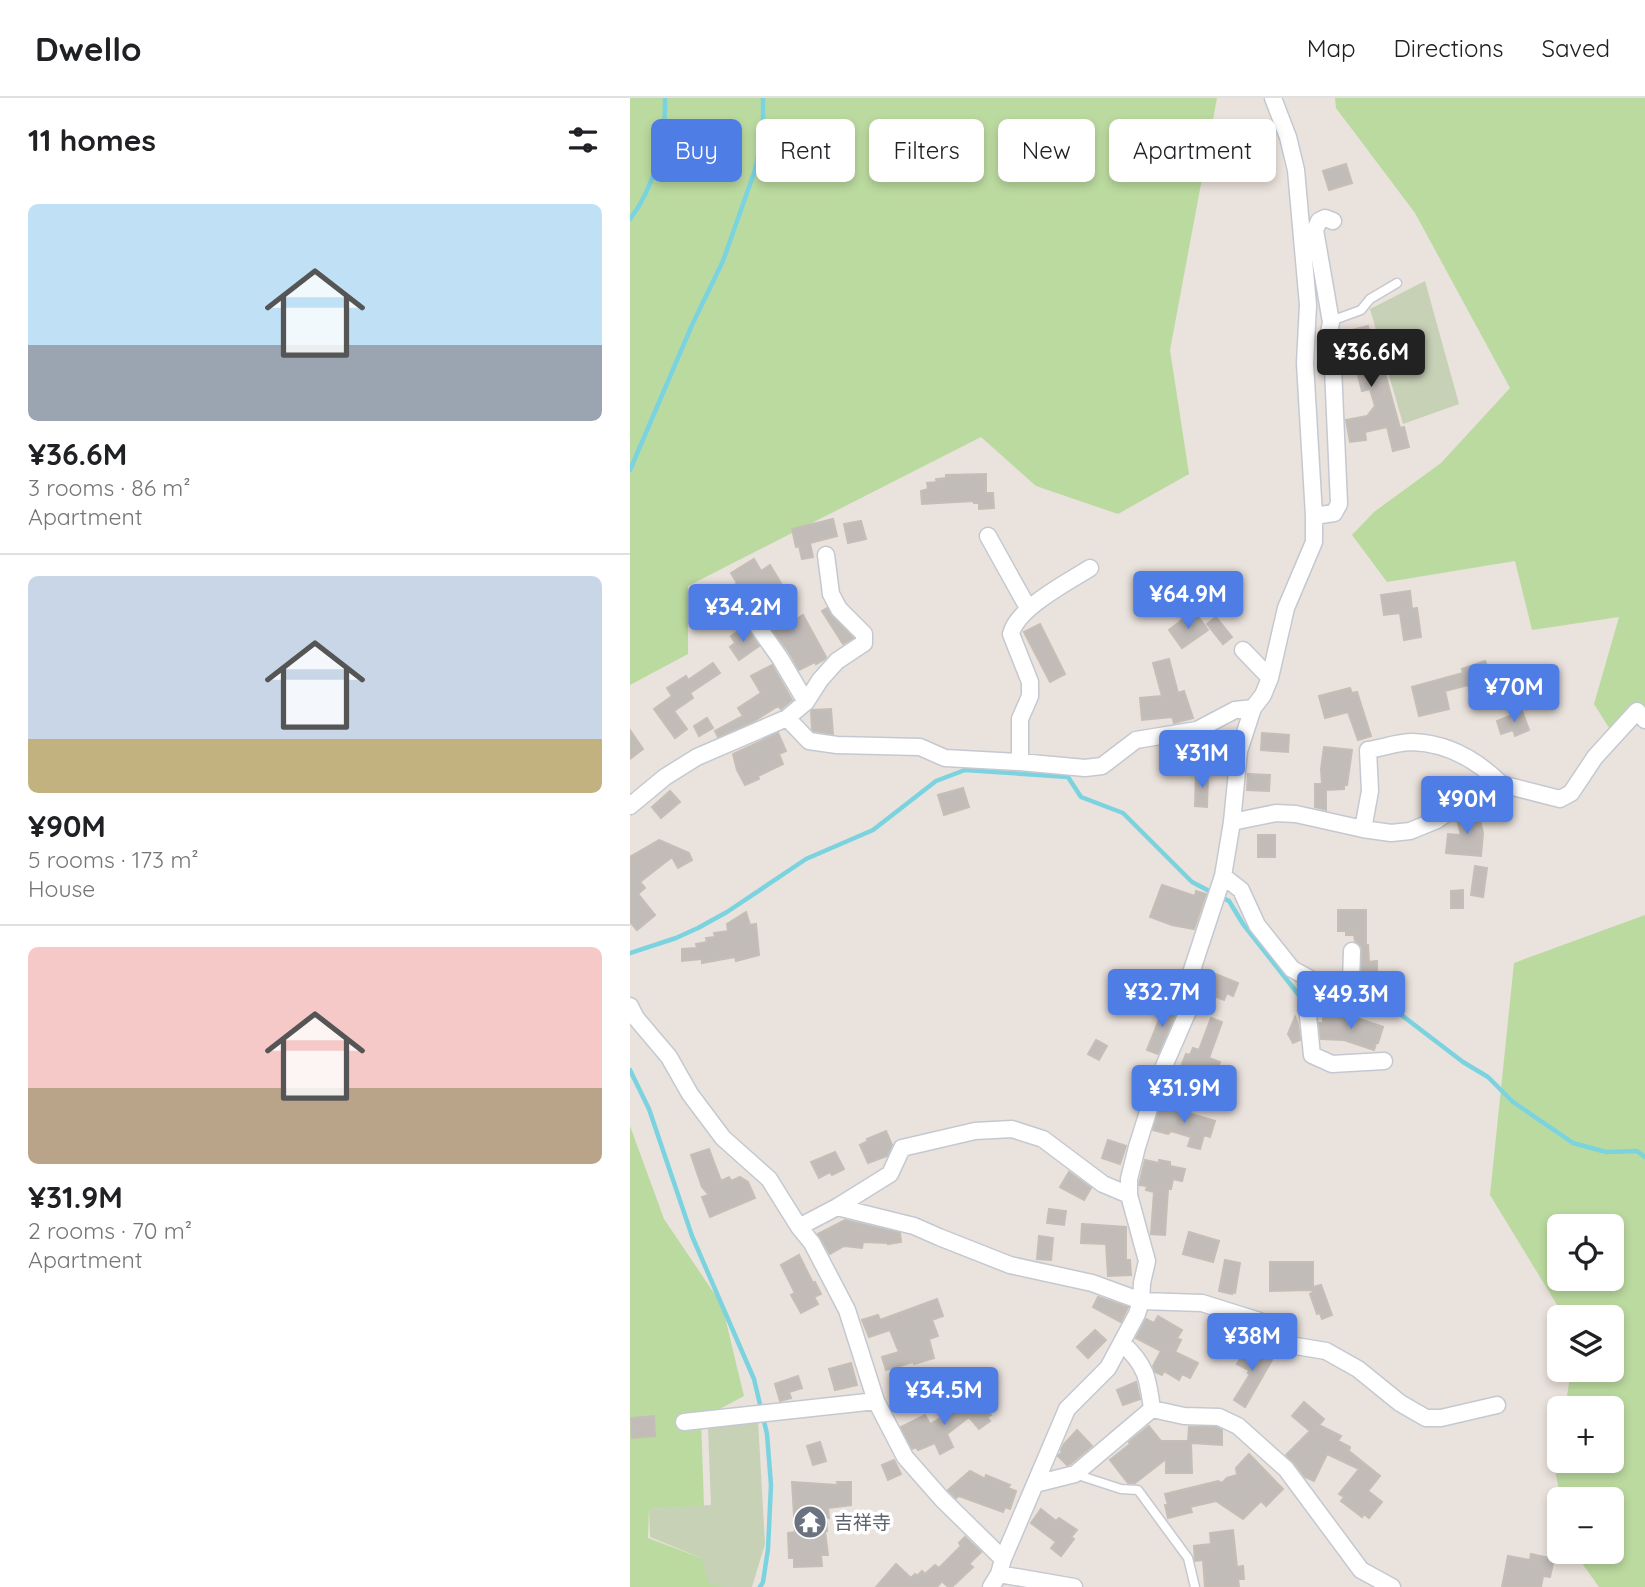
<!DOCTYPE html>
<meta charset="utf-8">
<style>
:root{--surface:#fff;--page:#f2f2f2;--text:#202124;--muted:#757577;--line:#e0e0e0;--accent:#4e7ee5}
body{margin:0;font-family:Quicksand,"Noto Sans JP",sans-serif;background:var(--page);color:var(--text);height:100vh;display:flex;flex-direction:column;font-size:26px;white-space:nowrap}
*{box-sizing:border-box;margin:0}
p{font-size:23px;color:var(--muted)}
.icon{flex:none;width:38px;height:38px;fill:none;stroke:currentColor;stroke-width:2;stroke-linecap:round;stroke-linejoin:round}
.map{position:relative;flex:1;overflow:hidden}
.panel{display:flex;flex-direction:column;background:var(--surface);width:630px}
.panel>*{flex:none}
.hud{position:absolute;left:21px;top:21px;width:665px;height:63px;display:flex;gap:14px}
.controls{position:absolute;left:917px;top:1116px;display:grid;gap:14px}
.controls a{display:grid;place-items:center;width:77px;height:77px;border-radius:10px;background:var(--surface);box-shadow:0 4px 10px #0003;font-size:35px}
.price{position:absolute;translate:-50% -60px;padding:0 16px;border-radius:7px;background:var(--accent);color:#fff;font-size:23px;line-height:46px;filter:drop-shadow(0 2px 4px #0008)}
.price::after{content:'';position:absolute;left:50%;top:42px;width:21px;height:16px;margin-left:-10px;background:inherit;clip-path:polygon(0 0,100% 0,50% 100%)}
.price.active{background:#222;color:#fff}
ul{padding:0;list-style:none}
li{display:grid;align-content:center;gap:14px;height:371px;padding:0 28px}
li+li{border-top:2px solid var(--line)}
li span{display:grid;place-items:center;height:217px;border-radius:10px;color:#555}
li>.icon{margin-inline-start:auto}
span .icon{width:126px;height:126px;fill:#fffc;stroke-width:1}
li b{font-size:30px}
h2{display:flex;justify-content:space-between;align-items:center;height:84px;padding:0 28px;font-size:30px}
.chip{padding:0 24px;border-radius:10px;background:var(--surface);box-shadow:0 4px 10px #0003;font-size:24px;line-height:63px}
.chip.active{background:var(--accent);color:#fff}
header{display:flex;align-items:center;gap:42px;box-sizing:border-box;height:98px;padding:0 35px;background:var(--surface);border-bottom:2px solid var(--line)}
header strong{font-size:33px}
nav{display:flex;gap:38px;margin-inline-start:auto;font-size:24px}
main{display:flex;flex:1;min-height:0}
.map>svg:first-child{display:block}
</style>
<header>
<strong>Dwello</strong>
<nav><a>Map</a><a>Directions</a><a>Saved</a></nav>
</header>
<main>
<section class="panel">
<h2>11 homes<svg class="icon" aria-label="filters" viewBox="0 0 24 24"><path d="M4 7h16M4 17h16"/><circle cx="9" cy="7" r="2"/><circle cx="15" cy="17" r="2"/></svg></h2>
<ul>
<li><span style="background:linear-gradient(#bfe0f5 65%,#9aa5b1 0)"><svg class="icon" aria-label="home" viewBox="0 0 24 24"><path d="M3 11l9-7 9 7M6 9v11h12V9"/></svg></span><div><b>¥36.6M</b><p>3 rooms · 86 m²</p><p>Apartment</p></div></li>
<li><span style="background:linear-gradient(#c9d6e8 75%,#c2b280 0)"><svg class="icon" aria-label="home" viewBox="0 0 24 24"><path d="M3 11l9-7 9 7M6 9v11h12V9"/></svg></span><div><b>¥90M</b><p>5 rooms · 173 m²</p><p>House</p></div></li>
<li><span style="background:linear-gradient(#f6c9c9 65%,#b9a48a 0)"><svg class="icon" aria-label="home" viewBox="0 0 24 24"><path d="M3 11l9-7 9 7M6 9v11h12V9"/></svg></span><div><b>¥31.9M</b><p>2 rooms · 70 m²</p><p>Apartment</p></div></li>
</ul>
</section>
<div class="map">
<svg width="1015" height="1489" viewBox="0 0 1015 1489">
<rect width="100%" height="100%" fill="#eae2dc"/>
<!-- green -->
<path fill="#bbda9f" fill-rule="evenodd" d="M0,0h587l-47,252 19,124 -71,40 -82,-28 -55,-49 -293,149v68l-58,31z
M705,0h310v624l-34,9 -17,-27 25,-87 -87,13 -17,-69 -128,21 -35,-47 22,-23 67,-49 69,-75 -95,-175 -79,-105z
M1015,817v672h-46l-25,-35h38v-52h-51l-6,-30 4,-26v17h53v-52h-47l6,-39h41v-52h-47l-75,-123 24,-232zM929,1129h53v52h-53z
M0,1028l34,93 58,86 22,91 -43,23 3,87 -55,3 -1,29 53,20 29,29h-100z"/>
<!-- cemetery -->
<path fill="#c7d1b6" d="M795,183l34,123 -56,20 -33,-115z
M128,1322l7,124 -13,43h-30l-14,-4 -7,-25 -51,-21 -1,-28 62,-4 -3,-77z"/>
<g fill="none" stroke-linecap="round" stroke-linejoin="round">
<!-- stream -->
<path stroke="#7bd3e0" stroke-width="4.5" d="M0,121c25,-32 36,-80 35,-121
M0,372l62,-145 31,-64 32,-91 8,-37v-35
M591,799l8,4 14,23 55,70
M0,855l46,-15 22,-10 29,-16 79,-53 67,-29 63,-49 29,-11 103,7 13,20 42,16 69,69 21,11
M685,899l33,7h39l76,58 25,15 25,25 60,41 33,9 31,-1 8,6
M0,972l19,39 43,127 62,143 13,55 4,51 -3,64 -5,33 -3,5"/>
</g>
<!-- building -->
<path fill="#c2bcb9" stroke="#c5beb6" stroke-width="2" d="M716,66l6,19 -23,7 -6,-19z
M738,228l9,42 6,-2 17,62 4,-1 5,20 -16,4 -6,-24 -22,5 1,8 -16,2 -4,-22 21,-4 8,-10 -5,-17 -8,2 -6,-23 -9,2 -2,-7 -2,-1 -4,-24 1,-5z
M356,376v19h7l1,15 -15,1v-6h-5v-2l-52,3 -1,-13 7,-2 -1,-6 10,-1 -1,-3 10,-1v-3z
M203,421l4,17 -27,7 3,14 -11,2 -3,-13 -3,1 -4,-18z
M231,423l5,18 -18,4 -4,-19z
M124,461l7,12 9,-6 12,20 -12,7 19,32 14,-9 23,42 -1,2 -9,5 -1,-2 -16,8 -10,-18 -30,-40 -5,-1 -5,1 -8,-12 -20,18 -10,-10 26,-25 -6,-10z
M780,493l2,18 5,-1 4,29 -17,3 -4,-27 -16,2 -3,-20z
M197,510l5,8 21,22 -10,6 -21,-33z
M567,517l11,15 -26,18 -13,-18 17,-13 3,4z
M586,519l16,20 -9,7 -16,-20z
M410,526l25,50 -15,8 -26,-50z
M115,529l14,19 -20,14 -9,-13 5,-4 -4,-7z
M539,561l9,34 6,-2 9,27 -19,5 -2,-6 -30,3 -2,-22 22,-2 -9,-33z
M855,563l10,24 -24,9 -3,-9 -23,6 4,18 -30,7 -7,-29 51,-14 -1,-4z
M83,565l7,10 -30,20 3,5 -19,13 13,18 -12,9 -21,-29 18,-13 -5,-8 19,-12 2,4z
M142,567l20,35 -11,9 -3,-3 -24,15 -36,16 -3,-6 28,-15 -5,-8 23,-15 -10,-17z
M720,590l2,5 5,-1 14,44 -13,4 -10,-28 -23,6 -6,-22z
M201,611l2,25 -19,-3 -2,-2 -1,-17 1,-2z
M892,613l7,19 -14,6 -2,-6 -12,4 -4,-13z
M77,620l6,10 -14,8 -5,-10z
M0,632l13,19 -13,10z
M148,635l8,18 -7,3 4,10 -25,12 1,3 -14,6 -8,-15 -4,-16z
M632,635l27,2 -1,17 -27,-2z
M570,644l29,1 -2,23h-28z
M694,649l28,3 -5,35h-3v4l-18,1v20l-11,-3v-23h7l-1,-15z
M566,675h12l-1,34 -12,-1z
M618,676l22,1 -1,16 -22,-1z
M333,690l6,19 -25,8 -6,-20z
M40,693l10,11 -19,16 -9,-11z
M847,710l6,25 -2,23 -35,-3 2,-19 13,1 -4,-16 14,-10z
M628,737h17v22h-17z
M29,742l30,13 3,7 -14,8 -6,-11 -32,25 5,6 -7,6 17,21 -18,15 -7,-8v-65z
M845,768l12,2 -4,29 -12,-2z
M532,787l33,11 1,-5 10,3 -12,35 -22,-4 -22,-8z
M833,792v18h-12v-17z
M708,812h28v35h2l1,17 8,-1v20l-15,1v-35l-7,-6 -1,-6h-8v-4h-8z
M116,814l4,13 6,-1 3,31 -23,6 -1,-4 -33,6v-4l-20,2v-12l15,-1 -1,-4 11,-2 -1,-4 9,-1 -1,-4 14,-2 -1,-7z
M583,875l25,10 -5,13 -6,-3 -3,7 -17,-7 -3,5 -5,-2 2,-19 9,3z
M535,907l12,5 -19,44 -11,-4z
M665,919l3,7 2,16 -7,3 -5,-9z
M693,919l37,2 23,8 -5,16h-2l-2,7 -30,-10 -23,-1 -2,-16h4z
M581,920l11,4 -13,36 11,4 -4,11h16v37h-14v-21l-24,-9 2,-5 -16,-6 6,-15 4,1 3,-7 6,2z
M466,942l11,6 -8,14 -11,-6z
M531,1007l54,16 -5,16 -6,-2 -4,14 -12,-3 3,-9 -20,-6 -3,3 -15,-4z
M256,1033l6,14 -5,11 -19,7 -8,-18 8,-4 -1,-2z
M478,1042l18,6 -6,18 -18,-6z
M79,1051l12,32 8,-4 2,4 9,-4 8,5 7,16 -45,19 -8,-20 7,-2 -7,-8 -11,-32z
M205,1054l9,17 -12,6 -2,-3 -11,6 -8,-16z
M515,1062l14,3v-3l11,2v4l15,3 -3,12 -9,-2 -2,10h-3l-3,46 -14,-1 3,-42 -8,-2 1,-4 -8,-1z
M439,1074l22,16 -7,12 -24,-13z
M419,1111l17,2 -2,14 -17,-2z
M215,1122l55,13 1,9 -13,2v-1l-25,-1 -1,6 -18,-2 -14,8 -12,-20z
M452,1126l44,3v33h4l1,15 -23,1 -2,-32 -25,-1z
M559,1134l30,9 -6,21 -30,-8z
M409,1138l14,2 -2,22 -14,-1z
M169,1157l14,28 2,-1 6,12 -7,3 4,7 -17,9 -10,-18 4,-2 -14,-28z
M595,1162l15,3 -5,30 -3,-1v2l-13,-3z
M640,1164h43v25l8,-2 11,30 -10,4 -2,-6 -3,1 -7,-20 3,-2 -1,-2 -42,1z
M468,1199l30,10 -7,15 -28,-15z
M307,1201l6,17 -11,4 6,16 -9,3 5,19 -20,6 -1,-2 -27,8 -4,-13 17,-5 -9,-22 -21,7 -7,-17 16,-5 2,5z
M528,1218l24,14 -5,8 4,2 -6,12 23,11 -8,15 -8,-4 -3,6 -15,-9 -2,4 -7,-3 -2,-6 8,-15 -25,-13 10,-19 8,4z
M465,1232l11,10 -18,18 -11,-11z
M617,1248l25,14 -27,47 -11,-7 16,-26 -2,-1 1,-3 -12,-6z
M221,1265l6,22 -22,5 -6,-21z
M168,1278l4,12 -13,4 2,6 -11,3 -5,-17z
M506,1284l4,17 -17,6 -6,-15z
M344,1299l5,7 2,-2 10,13 -4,2 3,4 -11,8 -10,-12 -22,17 6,13 -13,7 -5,-11 -17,7 -2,-3 -4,2 -11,-22 24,-12 5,9 9,-5 1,3z
M674,1304l20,17 -5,6 22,11 -3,5 12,6 -1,4 31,25 -12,15 14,11 -13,16 -5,-4 -2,3 -21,-16 3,-4 -5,-3 20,-25 -32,-15 -13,27 -9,-4 -11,-14 -8,-8 24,-24 -18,-15z
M24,1318l1,20 -23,2 -1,-20z
M519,1328l12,15h27l1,-14h27l6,3v15l-31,-2 1,30h-26v-14l-31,24h-7l-18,-23 20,-16 -1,-2z
M447,1332l15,16 -22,18 -3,1 -9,-9 4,-4 -1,-2 3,-6z
M190,1344l6,19 -13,4 -6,-19z
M619,1356l34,35 -17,17 -5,-5 -18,18 -27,-18 -26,6 2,5 -24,6 -3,-13h3l-3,-11 53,-13 4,2 5,-5 10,-3 -1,-7z
M264,1362l7,14 -13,6 -6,-15z
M340,1373l15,8 1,-4 24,10 -2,3 8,3 -6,18 -5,-2 -2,5 -44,-16 -3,2 -8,-8z
M162,1384l46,3 -1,-3h14v23l-23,3 1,10 -3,-1 1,14h-2l3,24h-7l1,11 -28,1v-9h-5l-1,-25 7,-1z
M411,1411l15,12 3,-3 18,12 -6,7 3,2 -13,17 -10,-8 5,-6 -25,-19z
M603,1432l4,37 6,-1 1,13h-6l1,8h-34l-2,-27 -8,1 -1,-15 17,-2 -1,-11z
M335,1439l16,15 -12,12 4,3 -21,20h-4l-6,-6 -5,6h-61l20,-23 15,14 4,-4 2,2 5,-5 3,3 10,-9 4,3 22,-22 -2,-3z
M901,1456l23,5 -4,18 -7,-1 -2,11h-39l6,-31 22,4z"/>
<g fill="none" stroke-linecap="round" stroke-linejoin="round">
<defs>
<path id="lane" d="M701,223l30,-11 9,-11 27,-16
M445,1376l46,15 17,1 50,68 7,29"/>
<path id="street" d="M684,418l20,-3 5,-9 -6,-136 -5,-30 3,-16 -16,-92 4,-9 6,-3 8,3
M358,438l40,72
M124,523l26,37 26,44
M613,552l27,28
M157,620l19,-16 14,-22 17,-19 27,-18v-9l-25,-25 -8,-15 -5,-39
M390,664v-43l10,-23v-14l-19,-48c6,-26 57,-52 79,-66
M0,708l35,-29 32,-20 90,-39 22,23 28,4 83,2 25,11 75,4 65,6 17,-2 34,-26 61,-10 38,-20 18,-2
M602,724l44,-9 20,1 67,15 28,4 19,-2 27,-11 51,-35 13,-1 59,15 11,-6 24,-36 42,-46 8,9
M733,731l7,-38 -2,-41c14,-2 30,-8 44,-8 35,1 65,18 89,42
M593,778l18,14 16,35 35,44 26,14 33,-1 1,-31
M680,881l-2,37 4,39 20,9 52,-3
M0,908l6,12 33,39 21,37 33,44 46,41 30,48 13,16 35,67 29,91 29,56 37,42 61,60
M207,1109l77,19 25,11 71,28 82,18 49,18 61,2 67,21 21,21 36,6 32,18 42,34 26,15h15l56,-13
M169,1129l38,-20 53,-33 12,-26 73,-17 37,-2 31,10 60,45 26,11
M492,1245c24,22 26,35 30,66l32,7 35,1 19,9 48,43 75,101 31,17
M54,1324l192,-21
M405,1386l40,-10 77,-65
M369,1476l75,13
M361,1489l8,-13 4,-15 64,-150 41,-41 29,-54 4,-13 1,-18 5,-22 -18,-66v-16l8,-32 21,-67 30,-69 2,-35 33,-100 9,-54 7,-71 14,-43 10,-13 7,-17 16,-70 28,-66v-26l-9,-153 3,-58 -12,-135 -8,-33 -15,-39"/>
</defs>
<!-- lane casing -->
<use href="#lane" stroke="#c4c9d1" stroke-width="11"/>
<!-- street casing -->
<use href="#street" stroke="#c4c9d1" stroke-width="19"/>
<!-- lane -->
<use href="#lane" stroke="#fff" stroke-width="8"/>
<!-- street -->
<use href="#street" stroke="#fff" stroke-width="16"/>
</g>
<!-- icons -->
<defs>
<symbol id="temple-disc" viewBox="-11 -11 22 22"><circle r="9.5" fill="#6b7280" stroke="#fff"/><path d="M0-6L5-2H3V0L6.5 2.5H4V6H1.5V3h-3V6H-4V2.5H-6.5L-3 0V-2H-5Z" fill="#fff"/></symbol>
</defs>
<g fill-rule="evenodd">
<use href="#temple-disc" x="161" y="1405" width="38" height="38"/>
</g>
<g text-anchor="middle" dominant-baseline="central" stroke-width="7" stroke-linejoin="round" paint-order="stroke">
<!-- worship labels -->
<g font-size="19" fill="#5b616d" stroke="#fff" text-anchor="start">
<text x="204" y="1424">吉祥寺</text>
</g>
</g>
</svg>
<div class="controls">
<a><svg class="icon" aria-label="locate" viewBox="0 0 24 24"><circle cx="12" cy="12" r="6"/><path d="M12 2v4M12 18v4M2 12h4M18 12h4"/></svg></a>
<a><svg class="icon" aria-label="layers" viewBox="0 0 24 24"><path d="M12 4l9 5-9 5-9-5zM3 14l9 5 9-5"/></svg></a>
<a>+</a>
<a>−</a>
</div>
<b class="price active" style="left:741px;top:291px">¥36.6M</b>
<b class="price" style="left:558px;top:533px">¥64.9M</b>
<b class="price" style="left:113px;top:546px">¥34.2M</b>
<b class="price" style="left:884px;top:626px">¥70M</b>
<b class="price" style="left:572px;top:692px">¥31M</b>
<b class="price" style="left:837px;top:738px">¥90M</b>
<b class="price" style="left:532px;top:931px">¥32.7M</b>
<b class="price" style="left:721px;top:933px">¥49.3M</b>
<b class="price" style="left:554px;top:1027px">¥31.9M</b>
<b class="price" style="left:622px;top:1275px">¥38M</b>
<b class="price" style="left:314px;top:1329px">¥34.5M</b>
<div class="hud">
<a class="chip active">Buy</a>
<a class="chip">Rent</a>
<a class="chip">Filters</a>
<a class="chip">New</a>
<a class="chip">Apartment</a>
</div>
</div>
</main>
